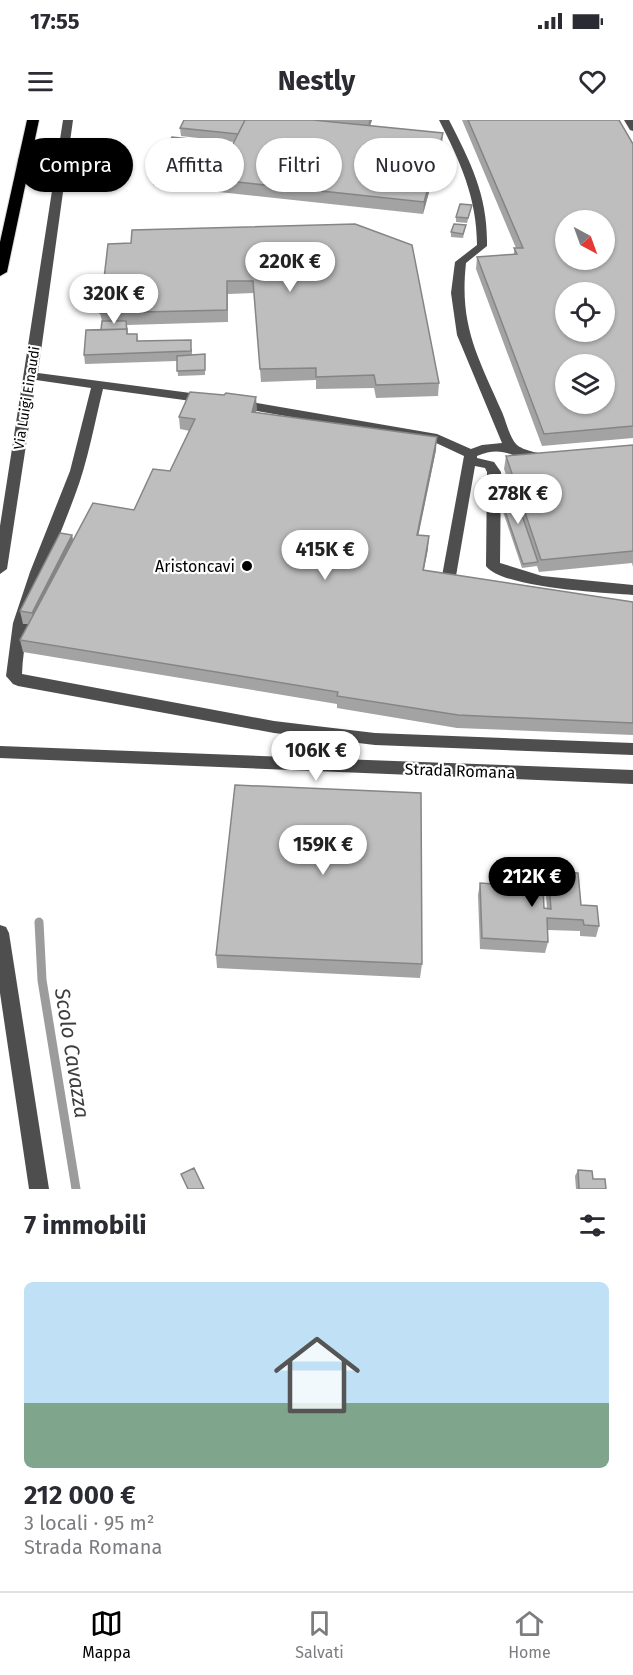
<!DOCTYPE html>
<html lang="it">
<meta charset="utf-8">
<style>
:root{--surface:#fff;--page:#f7f7f7;--text:#2b2b33;--muted:#7c7c81;--line:#e1e1e2;--accent:#000}
body{margin:0;font-family:"Fira Sans",sans-serif;background:var(--page);color:var(--text);height:100vh;display:flex;flex-direction:column;font-size:22px;white-space:nowrap}
*{box-sizing:border-box;margin:0}
p{font-size:20px;color:var(--muted)}
.icon{flex:none;width:33px;height:33px;fill:none;stroke:currentColor;stroke-width:2;stroke-linecap:round;stroke-linejoin:round}
.map{position:relative;height:1069px;overflow:hidden}
.side{display:flex;flex-direction:column;background:var(--surface);flex:1}
.side>*{flex:none}
.hud{position:absolute;left:18px;top:18px;width:597px;height:54px;display:flex;gap:12px}
.needle{width:39px;rotate:139deg}
.tools{position:absolute;left:555px;top:90px;display:grid;gap:12px}
.tools a{display:grid;place-items:center;width:60px;height:60px;border-radius:50%;background:var(--surface);box-shadow:0 2px 4px #0004;font-size:30px}
.price{position:absolute;translate:-50% -51px;padding:0 14px;border-radius:21px;background:#fff;color:#222;font-size:20px;line-height:39px;filter:drop-shadow(0 2px 3px #0008)}
.price::after{content:'';position:absolute;left:50%;top:36px;width:18px;height:14px;margin-left:-9px;background:inherit;clip-path:polygon(0 0,100% 0,50% 100%)}
.price.selected{background:var(--accent);color:#fff}
ul{padding:0;list-style:none}
li{display:grid;align-content:center;gap:12px;height:318px;padding:0 24px}
li span{display:grid;place-items:center;height:186px;border-radius:9px;color:#555}
li>.icon{margin-inline-start:auto}
span .icon{width:108px;height:108px;fill:#fffc;stroke-width:1}
li b{font-size:26px}
h2{display:flex;justify-content:space-between;align-items:center;height:72px;padding:0 24px;font-size:26px}
.chip{padding:0 21px;border-radius:27px;background:var(--surface);box-shadow:0 2px 4px #0004;font-size:21px;line-height:54px}
.chip.selected{background:var(--accent);color:#fff}
.status{display:flex;justify-content:space-between;align-items:center;height:42px;padding:0 30px;background:var(--surface);direction:ltr}
.status svg{height:16px;fill:currentColor}
header{display:flex;justify-content:space-between;align-items:center;height:78px;padding:0 24px;background:var(--surface);font-size:27px;font-weight:700}
.tab-bar{display:flex;justify-content:space-around;align-items:center;height:84px;border-top:2px solid var(--line);background:var(--surface);font-size:16px;color:var(--muted)}
.tab-bar a{display:grid;justify-items:center;gap:3px}
.tab-bar .selected{color:var(--accent)}
.map>svg:first-child{display:block}
</style>
<div class="status"><b>17:55</b><svg viewBox="0 0 49 12"><path d="M0 12V9h3v3zM5 12V6h3v6zM10 12V3h3v9zM15 12V0h3v12zM26 1h20v11H26zM47 4h2v5h-2z"/></svg></div>
<header><svg class="icon" aria-label="menu" viewBox="0 0 24 24"><path d="M4 6h16M4 12h16M4 18h16"/></svg>Nestly<svg class="icon" aria-label="heart" viewBox="0 0 24 24"><path d="M12 20l-8-8c-3-5 5-10 8-4 3-6 11-1 8 4z"/></svg></header>
<div class="map">
<svg width="633" height="1069" viewBox="0 0 633 1069">
<rect width="100%" height="100%" fill="#fff"/>
<g fill="none" stroke-linecap="round" stroke-linejoin="round">
<!-- stream -->
<path stroke="#9c9c9c" stroke-width="9" d="M39,802l3,58 34,209"/>
<defs>
<path id="highway" d="M27,0h12l-32,152 -7,4v-34z"/>
</defs>
<!-- highway casing -->
<use href="#highway" stroke="#dbdbdb" stroke-width="2"/>
<!-- minor -->
<path fill="#4e4e4e" fill-rule="evenodd" d="M63,0h10l-35,253 168,22 6,4 -6,4 -103,-14c-9,36 -15,72 -28,106 -22,60 -50,114 -53,179l252,47 101,12 258,10v12l-258,-10 -101,-12 -256,-47 -5,-2 -7,-8 7,-53 17,-51 40,-101 21,-83 -55,-8 -29,189 -7,5v-48z
M439,0h10c22,43 39,76 38,126l-21,17c-7,63 12,94 36,149 4,9 8,27 15,33 10,8 27,7 33,13l-2,3c-28,7 -38,-20 -71,-5v2l17,4 7,10 -1,91 42,13 91,9v10c-28,-2 -131,-7 -147,-29l1,-94 -2,-4 -10,-2 -19,110 2,3 10,2 2,4 -7,5 -15,-3 -6,-11 22,-120 -30,-14 -195,-34 -6,-4 6,-4 198,34 34,15 11,-4 20,-2 -45,-108 -6,-42 4,-31 22,-17c0,-47 -17,-84 -38,-125z
M624,0h9v11l-3,-1z
M0,626l633,24v14l-633,-26z
M0,805l6,2 3,6 40,256h-20l-29,-196z"/>
<!-- highway -->
<use href="#highway" fill="#000" fill-rule="evenodd"/>
</g>
<!-- wall -->
<path fill="#a3a3a3" d="M184,0h188l-2,6 72,19 -19,69 -270,-29 -1,-12 81,-29 1,-2 -53,-6 -1,-8z
M462,0h157l14,24v294l-91,8 -66,-177 1,-12 37,-3v-6h2z
M471,89l-4,14 -11,-1v-5z
M355,104l84,159 -1,13 -62,2 -2,-10 -58,1v-9l-55,2 -7,-89 -26,1v28l-101,3 1,9h9l1,7 54,8v6l13,-1v21l-27,1 -1,-15 -92,3 -1,-9 17,-25 1,-9 -2,-8 31,-70z
M466,105l-3,13 -12,-1v-5z
M224,275l32,2v15l180,38 -18,85 10,14 -4,21 209,32v133l-176,-7 -120,-20v-4l-314,-52 -3,-12 8,-16h-5l-3,-13 52,-76 1,5 61,-30 36,-39 20,-40 -10,-2 -1,-12z
M633,325v122l-1,-4 -93,9 -2,-6 -15,2 -26,-77 1,-4 13,-1 -6,-17 2,-13z
M548,752l33,33 18,21 -3,11 -16,-1v-5l-32,-1v12l-3,11 -65,-4 -2,-54 2,-12 67,26 -2,-26z
M216,835l206,9 -2,14 -203,-10z
M578,1050l15,9 13,10h-30l-1,-13z"/>
<!-- shaded-wall -->
<path fill="#858585" d="M369,0h3l-4,11z
M443,13l-1,12 -19,69 1,-12z
M256,277l1,12 -4,15 -1,-12z
M437,317l-1,13 -20,97 1,-12z
M72,415l2,12 -39,79 -3,-13z
M429,416l-1,13 -7,33 2,-12z"/>
<!-- building -->
<path fill="#bebebe" stroke="#858585" stroke-width="1.5" fill-rule="evenodd" d="M184,0h61l-7,14 -58,-6z
M245,0h68l130,13 -19,69 -272,-29 20,-36 61,7z
M468,0h151l14,24v282l-89,8 -67,-177 40,-3 -3,-6h9zM566,100h38v40h-38zM566,172h38v40h-38zM566,244h38v40h-38z
M460,84l12,1 -4,13 -12,-1z
M355,104l57,21 27,138 -63,2 -2,-10 -58,2v-9l-56,1 -7,-88h-26v29l-127,3 8,-69 23,-1 1,-13z
M454,104l12,1 -3,9 -12,-2z
M102,201h24l1,12v-4l-26,1z
M127,209v5h10v7l54,-1v11l-107,4 2,-25z
M205,234v16l-28,1v-15z
M190,272l34,3 2,-2 30,4 -4,15 185,25 -20,98 12,1 -6,34 210,32v121l-175,-8 -121,-19 1,-4 -318,-52 73,-137 41,7 19,-41 17,2 25,-52 -16,-2z
M633,325v106l-92,9 -35,-104z
M512,366l26,76 -15,2 -26,-77z
M60,413l12,2 -40,78 -12,-2z
M235,665l186,8 1,171 -206,-9z
M548,752l30,1 3,32 16,1 2,20 -15,-1 -1,-5 -36,-2 1,24 -66,-4 -2,-55 63,4 1,21 7,1z
M194,1048l10,21h-16l-7,-15z
M578,1050l14,1 1,8h12l1,10h-27z"/>
<!-- markers -->
<circle fill="#000" stroke="#fff" stroke-width="2" cx="247" cy="446" r="6"/>
<g text-anchor="middle" dominant-baseline="central" stroke-width="4.5" stroke-linejoin="round" paint-order="stroke">
<!-- far-street labels -->
<g font-size="14" fill="#000" stroke="#fff">
<text transform="translate(27 278) rotate(-81)">Via Luigi Einaudi</text>
</g>
<!-- poi labels -->
<g font-size="16" fill="#000" stroke="#fff" text-anchor="end">
<text x="235" y="446">Aristoncavi</text>
</g>
<!-- street labels -->
<g font-size="16" fill="#000" stroke="#fff">
<text transform="translate(460 651) rotate(2)">Strada Romana</text>
</g>
<!-- near-water labels -->
<g font-size="21" font-style="italic" fill="#3d3d3d" stroke="#fff">
<text transform="translate(72 933) rotate(81)">Scolo Cavazza</text>
</g>
</g>
</svg>
<div class="tools">
<a><svg class="needle" viewBox="-14 -14 28 28"><path d="M0-13l5 13h-10z" fill="#e53935"/><path d="M0 13l5-13h-10z" fill="#7c7c81"/></svg></a>
<a><svg class="icon" aria-label="locate" viewBox="0 0 24 24"><circle cx="12" cy="12" r="6"/><path d="M12 2v4M12 18v4M2 12h4M18 12h4"/></svg></a>
<a><svg class="icon" aria-label="layers" viewBox="0 0 24 24"><path d="M12 4l9 5-9 5-9-5zM3 14l9 5 9-5"/></svg></a>
</div>
<b class="price" style="left:290px;top:173px">220K €</b>
<b class="price" style="left:114px;top:205px">320K €</b>
<b class="price" style="left:518px;top:405px">278K €</b>
<b class="price" style="left:325px;top:461px">415K €</b>
<b class="price" style="left:316px;top:662px">106K €</b>
<b class="price" style="left:323px;top:756px">159K €</b>
<b class="price selected" style="left:532px;top:788px">212K €</b>
<div class="hud">
<a class="chip selected">Compra</a>
<a class="chip">Affitta</a>
<a class="chip">Filtri</a>
<a class="chip">Nuovo</a>
</div>
</div>
<section class="side">
<h2>7 immobili<svg class="icon" aria-label="filters" viewBox="0 0 24 24"><path d="M4 7h16M4 17h16"/><circle cx="9" cy="7" r="2"/><circle cx="15" cy="17" r="2"/></svg></h2>
<ul>
<li><span style="background:linear-gradient(#bfe0f5 65%,#7fa58c 0)"><svg class="icon" aria-label="home" viewBox="0 0 24 24"><path d="M3 11l9-7 9 7M6 9v11h12V9"/></svg></span><div><b>212 000 €</b><p>3 locali · 95 m²</p><p>Strada Romana</p></div></li>
</ul>
</section>
<nav class="tab-bar">
<a class="selected"><svg class="icon" aria-label="map" viewBox="0 0 24 24"><path d="M3 6l6-2 6 2 6-2v14l-6 2-6-2-6 2zM9 4v14M15 6v14"/></svg>Mappa</a>
<a><svg class="icon" aria-label="saved" viewBox="0 0 24 24"><path d="M7 4h10v16l-5-4-5 4z"/></svg>Salvati</a>
<a><svg class="icon" aria-label="home" viewBox="0 0 24 24"><path d="M3 11l9-7 9 7M6 9v11h12V9"/></svg>Home</a>
</nav>
